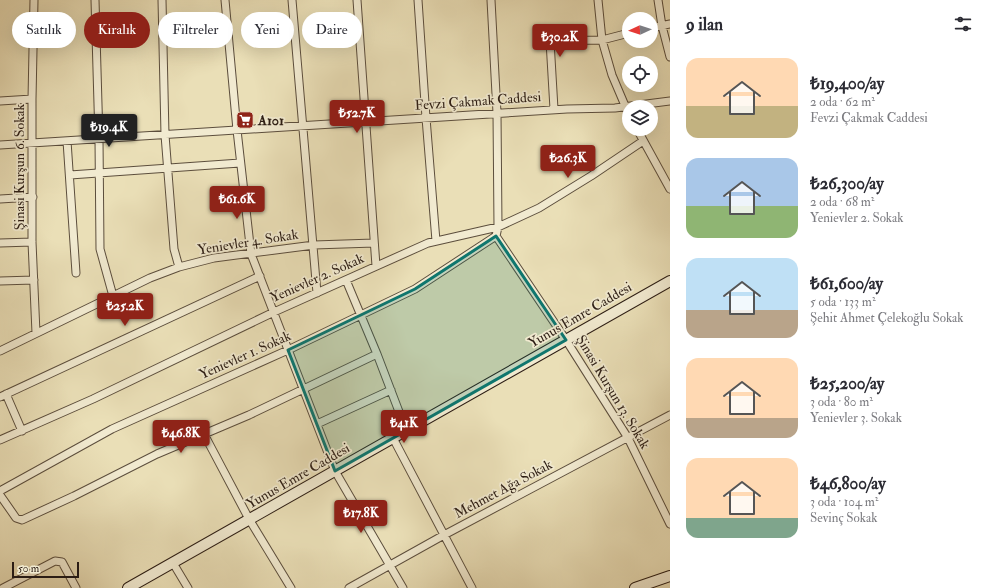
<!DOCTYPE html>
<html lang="tr">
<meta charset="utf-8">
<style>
:root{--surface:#fff;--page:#f7f7f7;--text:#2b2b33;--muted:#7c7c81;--accent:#8f2418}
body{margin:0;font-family:"IM FELL Double Pica",serif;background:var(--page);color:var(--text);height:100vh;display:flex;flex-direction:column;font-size:15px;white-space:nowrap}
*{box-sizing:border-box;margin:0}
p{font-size:13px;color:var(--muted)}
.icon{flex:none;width:22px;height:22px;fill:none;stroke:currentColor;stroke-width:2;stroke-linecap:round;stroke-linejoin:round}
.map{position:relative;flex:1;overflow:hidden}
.drawer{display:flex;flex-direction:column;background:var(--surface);width:320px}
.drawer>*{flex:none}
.banner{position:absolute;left:12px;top:12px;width:380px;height:36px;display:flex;gap:8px}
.needle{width:26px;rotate:267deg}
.fabs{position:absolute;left:622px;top:12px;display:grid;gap:8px}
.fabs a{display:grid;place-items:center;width:36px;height:36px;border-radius:50%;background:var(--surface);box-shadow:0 4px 16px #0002;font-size:20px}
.scale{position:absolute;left:12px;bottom:10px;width:67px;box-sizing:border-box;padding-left:4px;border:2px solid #2c1d14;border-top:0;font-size:11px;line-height:14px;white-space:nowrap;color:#2c1d14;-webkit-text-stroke:3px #f1ead0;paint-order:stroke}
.price{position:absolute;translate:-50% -34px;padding:0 9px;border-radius:4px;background:var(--accent);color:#fff;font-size:13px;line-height:26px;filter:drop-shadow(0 1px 2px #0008)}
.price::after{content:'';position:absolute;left:50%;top:24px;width:12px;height:9px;margin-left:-6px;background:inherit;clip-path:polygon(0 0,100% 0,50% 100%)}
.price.on{background:#222;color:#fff}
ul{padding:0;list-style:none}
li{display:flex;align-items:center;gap:12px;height:100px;padding:0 16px}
li span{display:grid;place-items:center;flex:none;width:112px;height:80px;border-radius:12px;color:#555}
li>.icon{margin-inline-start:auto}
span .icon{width:48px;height:48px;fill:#fffc;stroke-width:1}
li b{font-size:17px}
h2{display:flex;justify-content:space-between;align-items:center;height:48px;padding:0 16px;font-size:17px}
.tag{padding:0 14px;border-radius:18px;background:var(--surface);box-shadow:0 4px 16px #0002;font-size:14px;line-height:36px}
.tag.on{background:var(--accent);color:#fff}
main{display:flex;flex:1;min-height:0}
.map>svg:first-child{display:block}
</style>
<main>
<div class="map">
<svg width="670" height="588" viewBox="0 0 670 588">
<rect width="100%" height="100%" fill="#eadfb7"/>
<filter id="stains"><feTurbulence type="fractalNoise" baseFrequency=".005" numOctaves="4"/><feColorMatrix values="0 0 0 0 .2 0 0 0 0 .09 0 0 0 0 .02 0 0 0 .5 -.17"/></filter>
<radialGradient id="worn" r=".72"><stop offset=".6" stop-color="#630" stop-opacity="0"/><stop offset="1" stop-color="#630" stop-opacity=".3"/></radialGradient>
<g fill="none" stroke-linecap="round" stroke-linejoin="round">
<defs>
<path id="street" d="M34,0l-2,99v143l4,91
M95,0l4,139 1,110 13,47
M162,0l3,135 9,114 5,18
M225,0l12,130 14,124 84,217 68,117
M292,0l25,293
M357,0l19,266
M418,0l8,118 10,123
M491,0l6,113 1,114 -2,9 70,104 62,98 42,86
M598,0l4,40 10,35 17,40
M658,0l4,26 8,31
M651,28l19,-4
M0,101l32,-2
M554,109l-4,-68 52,-1 27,-7
M637,129l33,60
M67,141l9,132
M0,145l567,-36 48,-1 55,-7
M70,175l170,-12
M0,199l33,-2
M0,243l32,-1
M346,280l31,74 29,76
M0,281l34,-1
M0,351l150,-73 29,-11 35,-9 100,-13 60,-2
M6,394l16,37
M0,397l260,-121
M317,424l74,-34
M204,434l45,85 42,69
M393,438l79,150
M0,440l93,-41 181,-87 154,-69 70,-16 41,-19 52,-32 52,-35
M0,491l112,-62 176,-79 127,-61 81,-53
M0,495l16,23 6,2 52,-24 83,-42 92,-39 128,-61
M173,563l15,25
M3,588l52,-27 7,1 14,26
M349,588l95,-53 226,-120"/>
<path id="secondary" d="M128,588l542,-307
M635,588l35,-12"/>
</defs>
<!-- street casing -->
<use href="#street" stroke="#5c4e3d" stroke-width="9"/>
<!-- secondary casing -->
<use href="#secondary" stroke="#2c1d14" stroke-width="12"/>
<!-- street -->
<use href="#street" stroke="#f1ead0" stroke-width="7"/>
<!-- secondary -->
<use href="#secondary" stroke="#f1ead0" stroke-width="10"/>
</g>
<!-- marked area -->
<path fill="#0f766e" fill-opacity="0.2" stroke="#0f766e" stroke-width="3" stroke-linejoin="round" d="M496,236l70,104 -231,131 -47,-121 127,-61z"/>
<!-- icons -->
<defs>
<symbol id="supermarket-square" viewBox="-11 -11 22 22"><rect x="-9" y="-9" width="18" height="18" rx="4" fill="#8f2418" stroke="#f1ead0"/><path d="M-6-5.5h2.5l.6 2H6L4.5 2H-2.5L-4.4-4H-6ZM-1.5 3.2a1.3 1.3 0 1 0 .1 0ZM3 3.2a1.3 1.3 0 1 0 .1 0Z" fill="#fff"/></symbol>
</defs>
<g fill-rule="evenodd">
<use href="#supermarket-square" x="235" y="110" width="20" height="20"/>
</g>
<g text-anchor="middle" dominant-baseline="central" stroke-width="3.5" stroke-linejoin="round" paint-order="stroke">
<!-- street labels -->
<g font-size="14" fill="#2c1d14" stroke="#f1ead0">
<text transform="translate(478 101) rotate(-4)">Fevzi Çakmak Caddesi</text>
<text transform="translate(19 167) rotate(-90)">Şinasi Kurşun 6. Sokak</text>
<text transform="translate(248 242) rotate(-9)">Yenievler 4. Sokak</text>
<text transform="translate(317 278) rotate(-24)">Yenievler 2. Sokak</text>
<text transform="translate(580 315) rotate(-30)">Yunus Emre Caddesi</text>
<text transform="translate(245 355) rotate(-24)">Yenievler 1. Sokak</text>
<text transform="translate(613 392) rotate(59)">Şinasi Kurşun 13. Sokak</text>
<text transform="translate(298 476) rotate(-30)">Yunus Emre Caddesi</text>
<text transform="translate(503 489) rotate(-28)">Mehmet Ağa Sokak</text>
</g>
<!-- poi labels -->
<g font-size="14" font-weight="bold" fill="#2c1d14" stroke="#f1ead0" text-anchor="start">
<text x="258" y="120">A101</text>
</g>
</g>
<rect width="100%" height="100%" filter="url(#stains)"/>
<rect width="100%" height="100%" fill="url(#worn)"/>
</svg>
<div class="fabs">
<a><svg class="needle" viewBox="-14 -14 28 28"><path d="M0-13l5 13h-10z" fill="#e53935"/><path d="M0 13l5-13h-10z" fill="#7c7c81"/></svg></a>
<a><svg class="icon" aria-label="locate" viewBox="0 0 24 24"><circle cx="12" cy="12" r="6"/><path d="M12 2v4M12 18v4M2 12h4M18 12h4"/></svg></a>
<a><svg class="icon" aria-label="layers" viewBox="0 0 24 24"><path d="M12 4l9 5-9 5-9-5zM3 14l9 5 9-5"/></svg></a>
</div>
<div class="scale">50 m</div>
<b class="price" style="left:560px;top:58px">₺30.2K</b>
<b class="price" style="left:357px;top:134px">₺52.7K</b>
<b class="price on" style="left:109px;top:148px">₺19.4K</b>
<b class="price" style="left:568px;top:179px">₺26.3K</b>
<b class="price" style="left:237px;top:220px">₺61.6K</b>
<b class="price" style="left:125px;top:327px">₺25.2K</b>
<b class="price" style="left:404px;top:444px">₺41K</b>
<b class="price" style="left:181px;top:454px">₺46.8K</b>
<b class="price" style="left:361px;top:534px">₺17.8K</b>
<div class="banner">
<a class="tag">Satılık</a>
<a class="tag on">Kiralık</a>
<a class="tag">Filtreler</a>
<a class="tag">Yeni</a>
<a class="tag">Daire</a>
</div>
</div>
<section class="drawer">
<h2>9 ilan<svg class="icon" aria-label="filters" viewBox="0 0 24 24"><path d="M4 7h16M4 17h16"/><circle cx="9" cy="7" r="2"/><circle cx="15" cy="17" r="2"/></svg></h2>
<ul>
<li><span style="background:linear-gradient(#ffd9b3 60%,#c2b280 0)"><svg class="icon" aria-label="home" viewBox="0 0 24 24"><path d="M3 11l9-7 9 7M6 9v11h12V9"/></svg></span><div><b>₺19,400/ay</b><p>2 oda · 62 m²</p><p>Fevzi Çakmak Caddesi</p></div></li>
<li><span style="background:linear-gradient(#a9c7e8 60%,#8fb573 0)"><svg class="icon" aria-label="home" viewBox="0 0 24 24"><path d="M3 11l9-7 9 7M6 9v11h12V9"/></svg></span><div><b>₺26,300/ay</b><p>2 oda · 68 m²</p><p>Yenievler 2. Sokak</p></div></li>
<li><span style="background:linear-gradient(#bfe0f5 65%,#b9a48a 0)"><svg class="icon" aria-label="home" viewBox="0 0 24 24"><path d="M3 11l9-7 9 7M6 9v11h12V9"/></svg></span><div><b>₺61,600/ay</b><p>5 oda · 133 m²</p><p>Şehit Ahmet Çelekoğlu Sokak</p></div></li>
<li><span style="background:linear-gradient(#ffd9b3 75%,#b9a48a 0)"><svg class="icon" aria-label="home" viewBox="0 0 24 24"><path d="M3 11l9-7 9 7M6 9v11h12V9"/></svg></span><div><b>₺25,200/ay</b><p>3 oda · 80 m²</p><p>Yenievler 3. Sokak</p></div></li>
<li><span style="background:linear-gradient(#ffd9b3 75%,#7fa58c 0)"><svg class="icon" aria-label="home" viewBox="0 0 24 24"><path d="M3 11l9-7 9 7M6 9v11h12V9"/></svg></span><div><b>₺46,800/ay</b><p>3 oda · 104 m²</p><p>Sevinç Sokak</p></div></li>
</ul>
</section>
</main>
